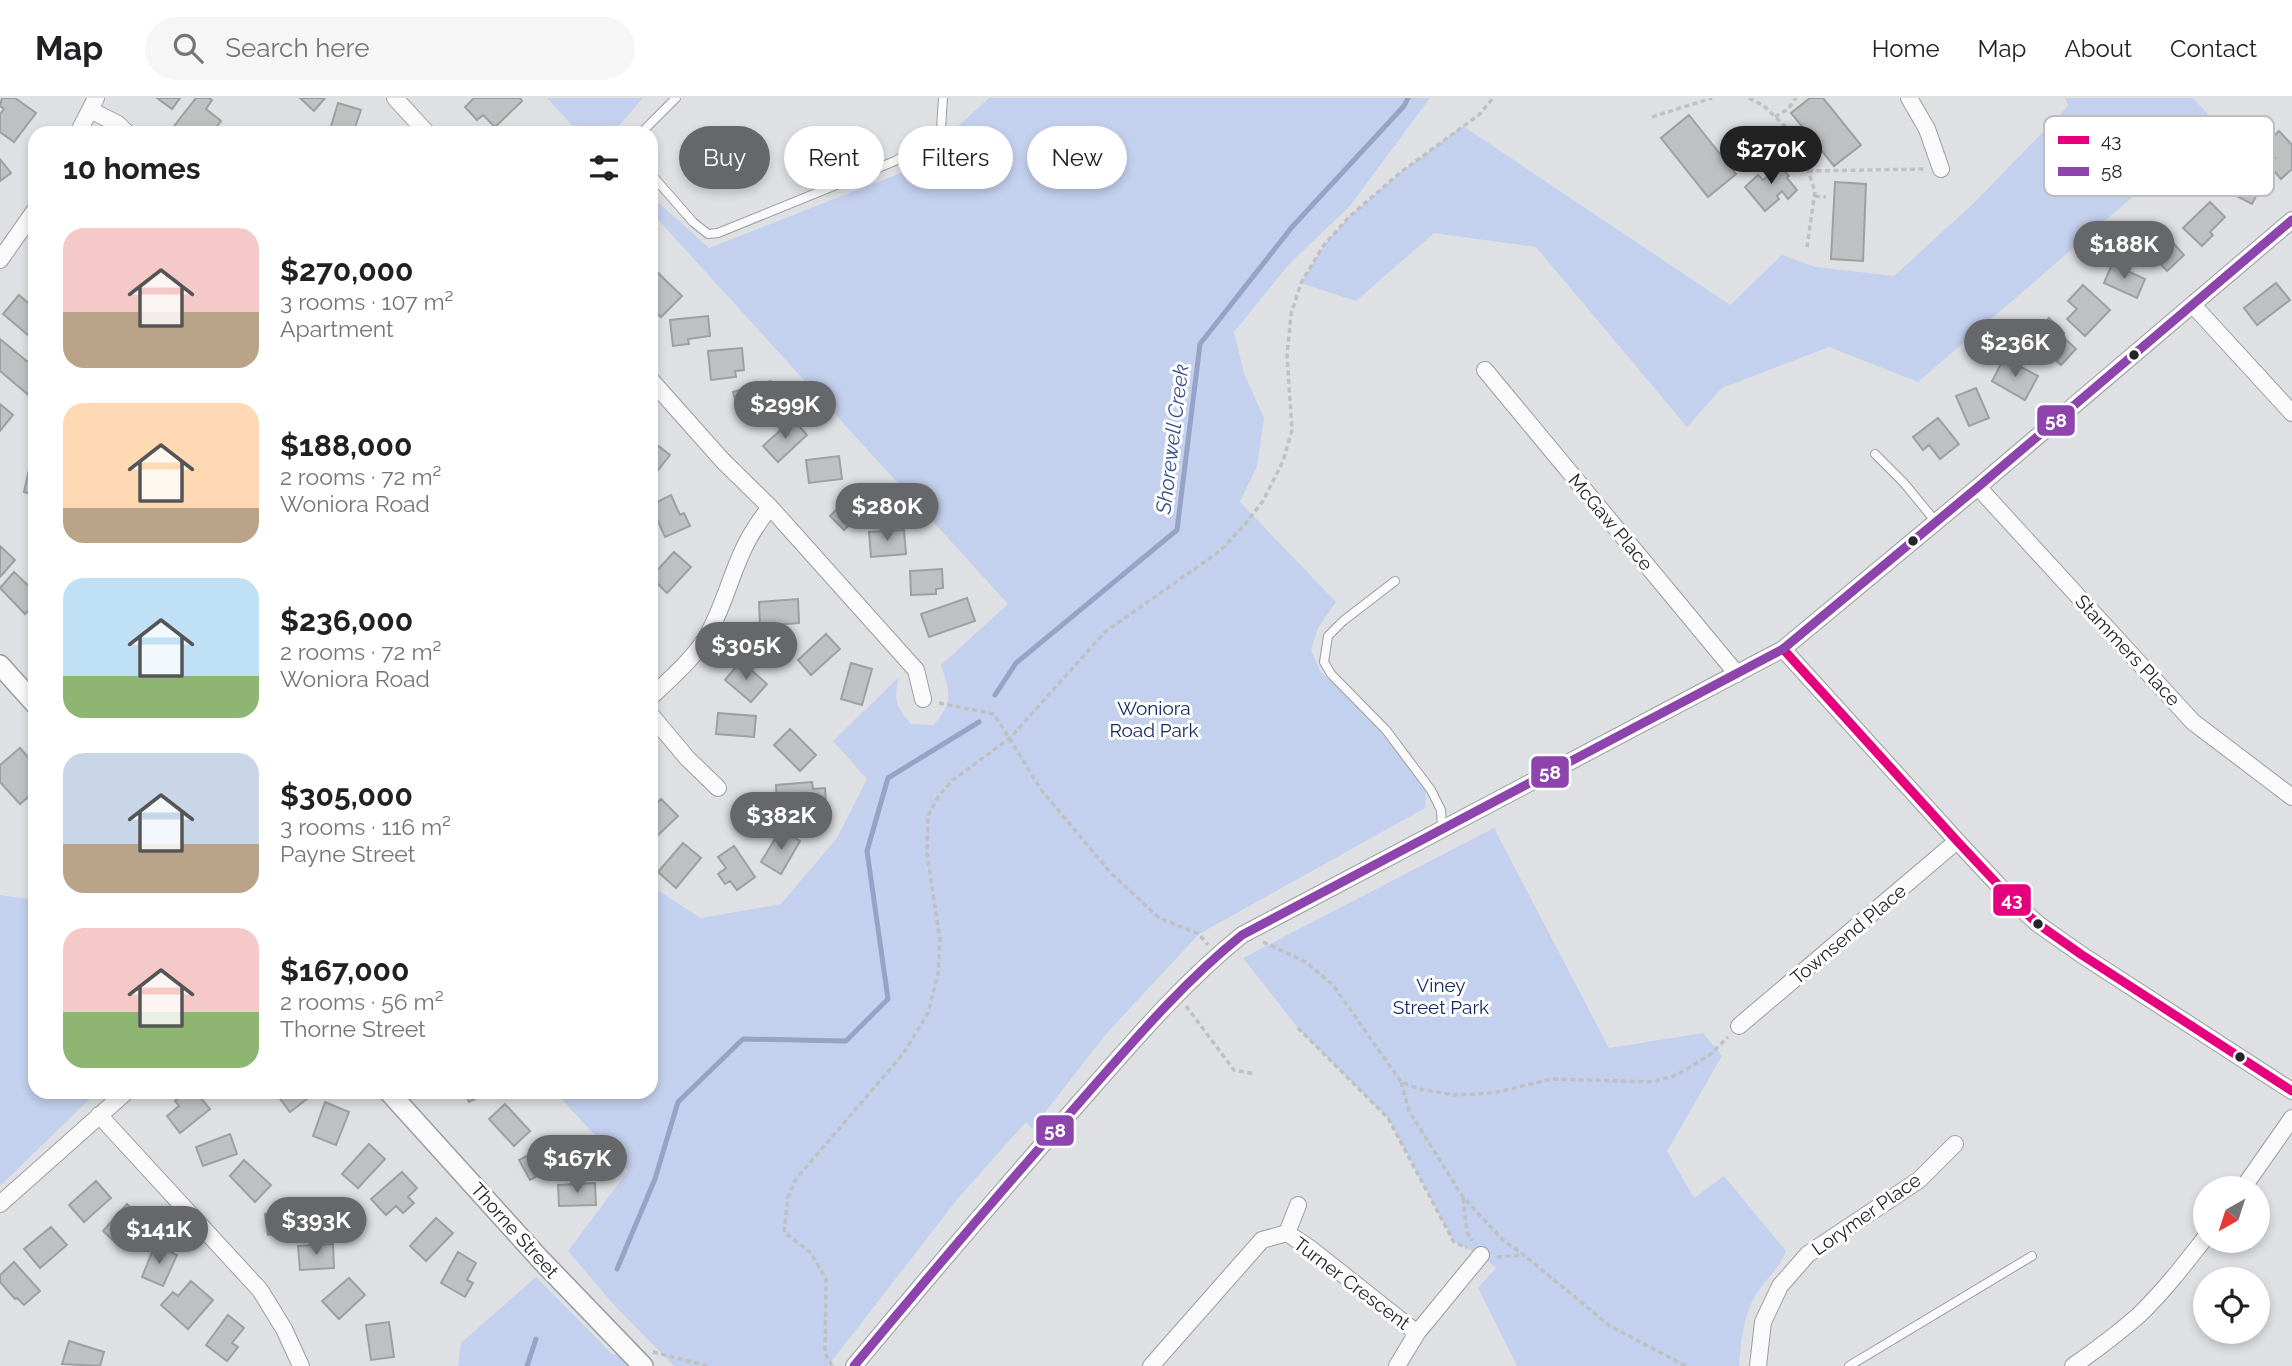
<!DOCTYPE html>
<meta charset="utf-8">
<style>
:root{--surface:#fff;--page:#f6f6f6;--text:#202124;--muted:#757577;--line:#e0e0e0;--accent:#66676a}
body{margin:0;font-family:Raleway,sans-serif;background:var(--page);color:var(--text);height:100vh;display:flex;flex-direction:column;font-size:26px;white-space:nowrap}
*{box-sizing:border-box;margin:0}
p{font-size:23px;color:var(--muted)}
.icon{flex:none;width:38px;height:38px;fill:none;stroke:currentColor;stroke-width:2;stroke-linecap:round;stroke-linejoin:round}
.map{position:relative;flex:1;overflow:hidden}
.drawer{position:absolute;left:28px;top:28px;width:630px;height:973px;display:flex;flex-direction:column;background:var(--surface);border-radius:21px;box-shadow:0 4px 10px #0003}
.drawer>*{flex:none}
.top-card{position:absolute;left:679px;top:28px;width:665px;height:63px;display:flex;gap:14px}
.needle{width:46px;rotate:219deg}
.tools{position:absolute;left:2193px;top:1078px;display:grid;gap:14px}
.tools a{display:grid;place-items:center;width:77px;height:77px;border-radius:50%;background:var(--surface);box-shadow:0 4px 10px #0003;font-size:35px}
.price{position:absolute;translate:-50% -60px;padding:0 16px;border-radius:24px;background:var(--accent);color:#fff;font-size:23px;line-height:46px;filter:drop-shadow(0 2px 4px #0008)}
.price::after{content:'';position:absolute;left:50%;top:42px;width:21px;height:16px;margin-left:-10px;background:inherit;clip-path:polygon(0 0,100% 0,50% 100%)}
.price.current{background:#222;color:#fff}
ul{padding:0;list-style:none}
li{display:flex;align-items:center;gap:21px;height:175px;padding:0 35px}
li span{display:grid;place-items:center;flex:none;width:196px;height:140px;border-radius:21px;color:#555}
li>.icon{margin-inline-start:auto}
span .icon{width:84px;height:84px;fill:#fffc;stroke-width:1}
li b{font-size:30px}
h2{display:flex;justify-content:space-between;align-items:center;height:84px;padding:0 35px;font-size:30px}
.chip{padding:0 24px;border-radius:32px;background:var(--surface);box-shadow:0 4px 10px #0003;font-size:24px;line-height:63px}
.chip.current{background:var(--accent);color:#fff}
header{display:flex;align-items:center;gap:42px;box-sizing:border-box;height:98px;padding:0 35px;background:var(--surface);border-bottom:2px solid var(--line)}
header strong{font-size:33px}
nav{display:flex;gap:38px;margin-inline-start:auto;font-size:24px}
.search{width:490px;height:63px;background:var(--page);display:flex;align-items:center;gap:18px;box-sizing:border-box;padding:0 24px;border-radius:38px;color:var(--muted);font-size:26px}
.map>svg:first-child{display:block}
</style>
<header>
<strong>Map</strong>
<div class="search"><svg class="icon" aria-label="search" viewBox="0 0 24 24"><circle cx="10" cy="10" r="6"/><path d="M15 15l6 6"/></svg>Search here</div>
<nav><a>Home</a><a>Map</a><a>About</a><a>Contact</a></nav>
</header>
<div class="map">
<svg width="2292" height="1268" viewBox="0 0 2292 1268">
<rect width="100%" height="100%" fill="#dee0e4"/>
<!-- green -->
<path fill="#c4d1ee" d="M547,0h96l-30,35h-34z
M989,0h441l-81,109 -59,56 -56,69 10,41 20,45 -7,48 -17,36 96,100 -18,26 -7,22 9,21 51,49 33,40 22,31 -1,17 -226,126 -93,100 -74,95 -6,-7 -67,75 -131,169h-154l-59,-60 -47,-55 60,-80 -73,-79h96v-206l50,32 80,-14 56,-66 30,-59 -34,-38 66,-64c-6,23 -3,29 12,47l22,1c21,-22 17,-32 8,-60l67,-61 -357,-392v-16l58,52 202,-79z
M2065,0h128l24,26 -299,258 -89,-35 -107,41 -35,39 -151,-180 -102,-14 -78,68 -55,-18 23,-38 25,-28 52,-45 62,-46 267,179 52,-50 34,12 78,9 81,-74 93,-96z
M1494,730l115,220 94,-15 19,23 -55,95 27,47 30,-22 62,75c-7,18 -21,29 -31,45 -12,20 -14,47 -16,70h-222l-39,-78 18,-20 -15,-13 -27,-13 -66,-124 -90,-90 -55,-70z
M0,797l35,5v192h62l-97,94z
M536,1179l77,78 14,-4 16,15h-185l3,-23z"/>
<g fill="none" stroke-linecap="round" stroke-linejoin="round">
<!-- stream -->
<path stroke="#94a3c6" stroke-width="5" d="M995,597l21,-32 161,-133 23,-186 92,-117 112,-121 4,-8
M617,1171l38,-90 23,-77 65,-63 103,2 42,-42 -21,-148 21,-73 91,-56
M527,1268l9,-27"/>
</g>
<!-- building -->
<path fill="#bec0c2" stroke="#9e9fa1" stroke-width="2" d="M2,0h13l21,15 -22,29 -14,-10v-18l4,-5 -4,-3z
M157,0h23l-8,11z
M196,0h13l3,2 -6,9 15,12 -9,12h-37l-4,-3z
M300,0h25l-11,13z
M474,0h46l2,3 -27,26 -12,-12 -6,5 -12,-13z
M1810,0h13l38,47 -27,21 -43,-53z
M338,5l23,7 -8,23h-24z
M1689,17l47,59 -28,23 -47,-59z
M2279,33l13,14v24l-11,10 -13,-15 7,-6 -11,-13z
M0,61l11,14 -11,8z
M1771,63l9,10 3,-2 6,7 -2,2 10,12 -9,9 -6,-8 -5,5 2,3 -14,12 -20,-24 13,-12 5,5 5,-4 -7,-7z
M2230,68l33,17 -11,21 -33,-17z
M1835,84l31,2 -3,77 -32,-2z
M2210,104l15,15 -15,15 3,3 -11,11 -19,-18z
M2163,134l21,23 -17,16 -21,-23z
M2112,166l33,15 -8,19 -33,-15z
M655,172l27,26 -21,21 -10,-9v-34z
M2276,185l14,17 -33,25 -13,-17z
M2083,187l27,25 -25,26 -18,-17 10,-10 -9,-8z
M19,197l16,14v32l-32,-27z
M708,218l2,20 -22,3 1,5 -16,2 -3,-26z
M2049,220l15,15 -2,3 14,13 -15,16 -30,-28z
M0,241l35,29v26l-3,4 -32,-27z
M742,250l2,22 -9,1 1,6 -25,3 -3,-29z
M2004,260l34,18 -13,24 -33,-19z
M771,283l7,25 -38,10 -7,-24z
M1976,290l13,30 -20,8 -13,-30z
M0,306l13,11 -13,16z
M1938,320l21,26 -19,15 -11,-14 -6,5 -10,-13z
M793,321l14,16 -29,27 -15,-16z
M651,342l19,15 -19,24z
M32,358l3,1v38l-11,-3z
M839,358l3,23 -33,4 -3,-23z
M859,389l14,15 -7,6 4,5 -9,9 -5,-4 -12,12 -14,-14z
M671,397l9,20 4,-2 6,13 -25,11 -14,-32z
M904,432l2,24 -35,3 -2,-25z
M0,448l15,14 -15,17z
M674,454l17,15 -24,26 -16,-16z
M942,471l1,19 -7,1v5l-25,1 -1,-24z
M14,474l21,20v12l-10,10 -25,-26z
M967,500l8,23 -46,16 -8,-23z
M798,501l1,24 -39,3 -1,-24z
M826,536l14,15 -29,26 -13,-15z
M741,563l26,23 -16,18 -26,-22z
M851,565l21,6 -10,36 -21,-6z
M718,615l38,3 -2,21 -38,-3z
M790,631l26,26 -16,16 -26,-26z
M20,650l15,17v26l-15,13 -20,-22v-17z
M812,684l1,7 12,-1 1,15 -49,3 -1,-21z
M661,701l17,17 -27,26v-33z
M781,731l19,12 -19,33 -20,-12z
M683,745l18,15 -25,30 -18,-16z
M734,748l21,31 -18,13 -7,-9 -5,3 -7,-10 8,-6 -8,-11z
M186,994h10l14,17 -30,24 -13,-17 12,-10 -4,-5z
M275,994h41l-26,20z
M464,994h24l-19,10z
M325,1004l24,10 -13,33 -23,-9z
M505,1006l25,27 -16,15 -25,-27z
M230,1036l7,20 -34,12 -7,-19z
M554,1044l10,20 -34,18 -11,-20z
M369,1046l16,15 -27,29 -16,-14z
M244,1062l27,25 -16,17 -25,-26z
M402,1074l15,16 -9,9 6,6 -11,10 -7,-7 -10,9 -15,-16z
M96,1083l15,17 -27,24 -15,-17z
M595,1085l1,22 -37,1 -1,-21z
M127,1106l17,15 -9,10 4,4 -11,14 -8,-7 -3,4 -14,-13z
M303,1111l3,21 -38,5 -3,-21z
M436,1120l17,15 -27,28 -16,-15z
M51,1129l16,18 -27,23 -16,-19z
M333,1146l1,24 -34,2 -2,-24z
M155,1147l22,10 -14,31 -21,-9z
M458,1154l18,11 -9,17 6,3 -8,14 -24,-14z
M14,1164l26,29 -16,14 -7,-7 -2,1 -15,-17v-7z
M349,1180l16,17 -26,24 -17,-18z
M191,1183l22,19 -25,29 -27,-24 12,-13 5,4z
M228,1217l16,13 -12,15 6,4 -11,14 -21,-16z
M389,1224l5,35 -23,3 -5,-35z
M69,1243l35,11 -4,14 -38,-2z"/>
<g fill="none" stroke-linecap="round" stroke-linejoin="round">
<defs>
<path id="service" d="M641,35l35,-35
M651,76l42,48 15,12 10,-1 177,-72 30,-18 16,-14 2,-31
M1875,356l29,29 32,39
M1395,483l-52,40 -15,15 -4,26 7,12 55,56 45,60 10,20 1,18
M1849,1268l183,-110"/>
<path id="minor" d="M395,0l32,35
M1909,0l18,31 14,40
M90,12l28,14 9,9
M78,35l18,-35
M0,162l35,-50
M2193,207l99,108
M1485,272l252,304
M651,282l72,81 47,46 146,163 7,29
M1978,389l215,235 99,75
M1783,551l174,192 60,64 21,19 44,31 210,136
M651,599c19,-18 41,-37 55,-59 17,-29 24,-61 38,-90 7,-15 16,-28 26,-41
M651,617l36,43 31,30
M1739,928l218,-185
M99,1017l161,175 24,39 17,37
M2243,1090l49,-70
M0,1106l126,-112
M1287,1135l11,-28
M854,1268c74,-89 149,-177 225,-263 52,-59 102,-119 163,-168l541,-286 195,-162 314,-267
M1151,1268l111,-126 25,-7 24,16 106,84
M1397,1268l20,-33 64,-78
M1758,1268l5,-44 17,-36 28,-32 111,-74 36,-36
M2073,1268c23,-16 44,-32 65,-50 25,-24 46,-51 67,-78"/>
<path id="tertiary" d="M0,567l35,39
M389,994l150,166 104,108"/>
</defs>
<!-- service casing -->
<use href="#service" stroke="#9c9da0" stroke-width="10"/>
<!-- minor casing -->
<use href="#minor" stroke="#9c9da0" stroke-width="18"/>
<!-- tertiary casing -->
<use href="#tertiary" stroke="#9c9da0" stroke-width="22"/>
<!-- path -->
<path stroke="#bfc0c1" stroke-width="3.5" stroke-dasharray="5 3.5" stroke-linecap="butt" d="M1749,0l15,8 25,24 19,41 7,20 -8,56
M1652,19l60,-19
M1775,19l13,-8 8,-11
M1748,41l20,8 20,20 13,-11
M1808,73l117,-2
M1815,98l11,1
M939,605l55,11 48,77 68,81 49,46 40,16 9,11
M1263,844l43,20 27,23 68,97 19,7 34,6 39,-2 59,-14 101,3 24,-7 34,-21 17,-17
M1186,908l48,64 21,4
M1298,930l90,90 66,124 13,6
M1401,984l8,29 54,86 41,44 20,14 86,71 76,40
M1463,1100l4,34 5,9
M1497,1159l27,-2
M653,1254l55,14
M832,1268l-7,-13 1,-74 -15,-26 -27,-21 4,-35 8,-18 107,-125 25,-41 10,-39 2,-34 -13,-87 1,-37 11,-21 14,-15 57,-42 95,-106 115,-81 25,-27 18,-23 20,-40 9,-31 -5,-74 4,-42 10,-31 23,-38 25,-28 52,-45 79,-58 13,-16"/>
<!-- service -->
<use href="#service" stroke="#fafafb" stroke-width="8"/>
<!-- minor -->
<use href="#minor" stroke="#fafafb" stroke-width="16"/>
<!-- tertiary -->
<use href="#tertiary" stroke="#fafafb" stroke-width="19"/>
<defs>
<path id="bus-1" d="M1783,551l174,192 60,64 21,19 44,31 210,136"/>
<path id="bus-2" d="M854,1268c74,-89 149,-177 225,-263 52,-59 102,-119 163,-168l541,-286 195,-162 314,-267"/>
</defs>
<!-- bus-1 casing -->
<use href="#bus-1" stroke="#fff" stroke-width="14"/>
<!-- bus-2 casing -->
<use href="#bus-2" stroke="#fff" stroke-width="14"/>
<!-- bus-1 -->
<use href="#bus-1" stroke="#e5007d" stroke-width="9"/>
<!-- bus-2 -->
<use href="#bus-2" stroke="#8e44ad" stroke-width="9"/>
</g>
<!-- markers -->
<g fill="#252629" stroke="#fff" stroke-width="2.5">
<circle cx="2134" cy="257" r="6"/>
<circle cx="1913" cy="443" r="6"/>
<circle cx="2038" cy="826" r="6"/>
<circle cx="2240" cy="959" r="6"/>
</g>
<g text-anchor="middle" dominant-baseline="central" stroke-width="6" stroke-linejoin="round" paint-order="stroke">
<!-- street labels -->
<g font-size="19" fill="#252629" stroke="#fff">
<text transform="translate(1611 424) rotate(50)">McGaw Place</text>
<text transform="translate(2128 552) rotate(47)">Stammers Place</text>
<text transform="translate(1848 836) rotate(-40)">Townsend Place</text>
<text transform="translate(1866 1116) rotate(-35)">Lorymer Place</text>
<text transform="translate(515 1132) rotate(48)">Thorne Street</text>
<text transform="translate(1352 1185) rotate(37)">Turner Crescent</text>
</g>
<!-- park labels -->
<g font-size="19" fill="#162862" stroke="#fff">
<text x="1154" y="610">Woniora<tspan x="1154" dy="22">Road Park</tspan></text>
<text x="1441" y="887">Viney<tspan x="1441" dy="22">Street Park</tspan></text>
</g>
<!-- water labels -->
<g font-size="21" font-style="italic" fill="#39508d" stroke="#fff">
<text transform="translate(1172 341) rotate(-83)">Shorewell Creek</text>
</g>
</g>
<!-- legend -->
<rect x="2044" y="18" width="230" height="80" rx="10" fill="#fff" stroke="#bebebf" stroke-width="2"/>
<rect x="2058" y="38" width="31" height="8" fill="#e5007d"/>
<rect x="2058" y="69" width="31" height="9" fill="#8e44ad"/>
<g font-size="19" fill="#252629">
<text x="2101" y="49">43</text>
<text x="2101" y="80">58</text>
</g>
<g stroke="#fff" stroke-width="2.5">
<rect x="2036" y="306" width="40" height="33" rx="7" fill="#8e44ad"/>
<rect x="1530" y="657" width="40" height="34" rx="7" fill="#8e44ad"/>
<rect x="1992" y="785" width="40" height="34" rx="7" fill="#e5007d"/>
<rect x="1035" y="1016" width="40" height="33" rx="7" fill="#8e44ad"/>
</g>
<g font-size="19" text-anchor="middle" font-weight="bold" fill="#fff">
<text x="2056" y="329">58</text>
<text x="1550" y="681">58</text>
<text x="2012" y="808">43</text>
<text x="1055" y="1039">58</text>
</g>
</svg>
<div class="tools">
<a><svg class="needle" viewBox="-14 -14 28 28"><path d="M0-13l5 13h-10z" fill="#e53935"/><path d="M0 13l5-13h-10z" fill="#757577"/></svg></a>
<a><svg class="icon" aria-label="locate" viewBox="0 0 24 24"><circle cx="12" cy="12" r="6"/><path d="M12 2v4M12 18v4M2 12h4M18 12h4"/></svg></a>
</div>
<b class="price current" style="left:1771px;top:88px">$270K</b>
<b class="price" style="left:2124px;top:183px">$188K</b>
<b class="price" style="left:2015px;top:281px">$236K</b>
<b class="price" style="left:785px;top:343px">$299K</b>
<b class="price" style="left:887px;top:445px">$280K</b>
<b class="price" style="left:746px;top:584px">$305K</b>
<b class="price" style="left:781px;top:754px">$382K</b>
<b class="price" style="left:577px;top:1097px">$167K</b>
<b class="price" style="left:316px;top:1159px">$393K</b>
<b class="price" style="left:159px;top:1168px">$141K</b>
<div class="top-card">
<a class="chip current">Buy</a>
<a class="chip">Rent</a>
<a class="chip">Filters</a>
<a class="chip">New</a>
</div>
<section class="drawer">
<h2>10 homes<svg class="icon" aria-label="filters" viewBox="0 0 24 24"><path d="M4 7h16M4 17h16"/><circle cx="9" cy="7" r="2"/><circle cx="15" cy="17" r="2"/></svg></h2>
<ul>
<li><span style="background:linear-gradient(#f6c9c9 60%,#b9a48a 0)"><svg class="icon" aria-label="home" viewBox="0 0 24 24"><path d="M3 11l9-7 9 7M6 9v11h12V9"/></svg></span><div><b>$270,000</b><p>3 rooms · 107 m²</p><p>Apartment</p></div></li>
<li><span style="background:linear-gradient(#ffd9b3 75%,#b9a48a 0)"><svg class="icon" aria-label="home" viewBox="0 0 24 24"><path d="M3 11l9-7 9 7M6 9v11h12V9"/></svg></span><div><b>$188,000</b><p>2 rooms · 72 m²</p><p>Woniora Road</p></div></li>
<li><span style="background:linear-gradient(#bfe0f5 70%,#8fb573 0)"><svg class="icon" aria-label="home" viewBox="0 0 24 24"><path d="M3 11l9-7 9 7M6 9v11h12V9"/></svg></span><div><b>$236,000</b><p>2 rooms · 72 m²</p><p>Woniora Road</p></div></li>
<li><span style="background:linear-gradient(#c9d6e8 65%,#b9a48a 0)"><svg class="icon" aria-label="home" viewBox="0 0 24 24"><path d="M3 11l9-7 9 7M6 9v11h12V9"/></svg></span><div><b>$305,000</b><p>3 rooms · 116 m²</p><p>Payne Street</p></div></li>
<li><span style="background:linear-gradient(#f6c9c9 60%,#8fb573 0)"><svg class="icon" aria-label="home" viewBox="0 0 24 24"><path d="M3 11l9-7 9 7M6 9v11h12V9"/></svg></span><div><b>$167,000</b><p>2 rooms · 56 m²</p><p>Thorne Street</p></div></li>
</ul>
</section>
</div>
